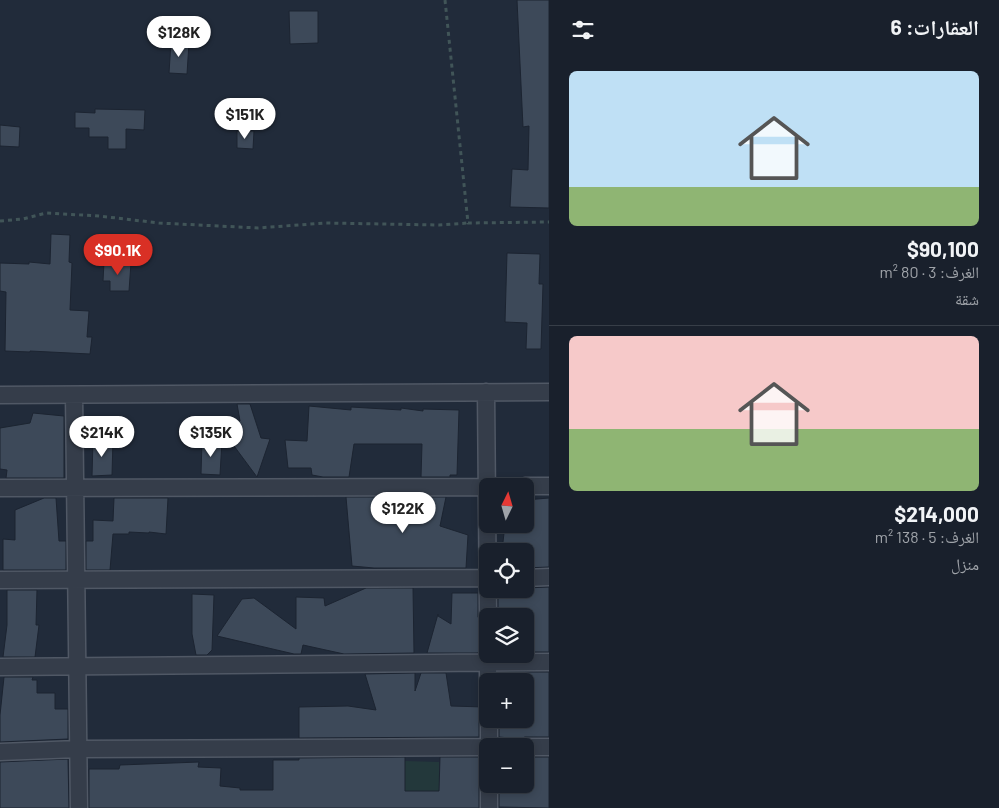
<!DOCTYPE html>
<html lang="ar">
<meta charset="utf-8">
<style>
:root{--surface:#19202c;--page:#222834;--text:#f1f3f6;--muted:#9fa3a9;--line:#373e48;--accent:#d93025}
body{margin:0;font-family:Barlow,"Noto Naskh Arabic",sans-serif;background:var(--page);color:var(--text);direction:rtl;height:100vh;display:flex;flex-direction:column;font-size:19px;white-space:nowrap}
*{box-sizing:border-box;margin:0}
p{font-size:16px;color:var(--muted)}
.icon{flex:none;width:28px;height:28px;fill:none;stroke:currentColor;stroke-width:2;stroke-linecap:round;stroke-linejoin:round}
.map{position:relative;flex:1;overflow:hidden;direction:ltr}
.drawer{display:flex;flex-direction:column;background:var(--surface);width:450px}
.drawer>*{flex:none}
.needle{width:32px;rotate:5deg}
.buttons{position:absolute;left:479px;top:478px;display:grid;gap:10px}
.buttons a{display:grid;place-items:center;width:55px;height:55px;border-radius:8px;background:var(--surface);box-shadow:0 2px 8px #0003,0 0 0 1px var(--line);font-size:25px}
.price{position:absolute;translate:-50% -42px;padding:0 11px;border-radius:18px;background:#fff;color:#222;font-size:16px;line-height:32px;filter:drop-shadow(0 1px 2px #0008)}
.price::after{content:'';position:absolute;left:50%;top:30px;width:15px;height:11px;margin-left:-8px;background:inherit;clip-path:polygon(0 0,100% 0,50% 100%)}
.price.current{background:var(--accent);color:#fff}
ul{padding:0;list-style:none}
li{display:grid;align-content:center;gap:10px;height:265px;padding:0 20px}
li+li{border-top:1px solid var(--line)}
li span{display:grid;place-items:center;height:155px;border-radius:8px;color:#555}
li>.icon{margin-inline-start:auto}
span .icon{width:90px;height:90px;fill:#fffc;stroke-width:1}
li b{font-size:21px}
h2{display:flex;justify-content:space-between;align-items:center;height:60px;padding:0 20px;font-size:21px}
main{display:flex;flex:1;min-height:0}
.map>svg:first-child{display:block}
</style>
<main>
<section class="drawer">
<h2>العقارات: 6<svg class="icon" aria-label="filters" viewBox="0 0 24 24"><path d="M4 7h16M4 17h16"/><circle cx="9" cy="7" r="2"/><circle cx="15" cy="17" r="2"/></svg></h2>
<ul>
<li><span style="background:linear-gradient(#bfe0f5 75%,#8fb573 0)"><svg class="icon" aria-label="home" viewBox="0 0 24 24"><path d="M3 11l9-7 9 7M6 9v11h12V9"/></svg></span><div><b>$90,100</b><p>الغرف: 3 · 80 m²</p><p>شقة</p></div></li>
<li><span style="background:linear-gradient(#f6c9c9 60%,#8fb573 0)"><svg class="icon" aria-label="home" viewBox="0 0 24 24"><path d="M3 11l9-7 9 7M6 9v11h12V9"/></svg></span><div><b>$214,000</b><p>الغرف: 5 · 138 m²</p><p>منزل</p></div></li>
</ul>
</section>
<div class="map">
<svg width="549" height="808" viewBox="0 0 549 808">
<rect width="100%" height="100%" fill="#212b3a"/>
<!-- green -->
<path fill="#23383b" d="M405,761l34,1v29h-34z"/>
<!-- building -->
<path fill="#3d4959" stroke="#1c2431" d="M517,0h32v208l-39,-1 2,-38 16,1 1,-44 -6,1z
M289,11h29v32l-28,1z
M171,42l18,1 -2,31 -18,-1z
M95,109l50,1 -1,20 -18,-1v20h-18v-12h-19v-9h-14v-16l20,1z
M0,125l20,2 -1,20 -19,-1z
M237,131h17l-1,18 -16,-1z
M51,234l19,1 -1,27 3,1 -2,47 19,1 -2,26h5l-2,17 -60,-3v1l-25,-1 1,-59 -6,-1v-28l29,1v-2l21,2z
M507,253l33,1 -1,30h4l-2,65h-15l1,-26 -22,-1z
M104,262l27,1 -2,28h-19v-10h-7z
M237,404h13l11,34 9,1 -13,38 -40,-54 23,-2z
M309,406l42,4v-3l50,3v-2l22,3v-2l36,1 -2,65h-7v2h-29l1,-33h-68l-5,33h-26l-11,-2 -1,-7h-23l-3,-28 22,1z
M33,413l31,3v62h-58l1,-8 -7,-1v-41l30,-5z
M93,440h20l-1,35 -20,1z
M202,441h20l-2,34 -19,-1z
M346,497h100l-6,29 28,9 -2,33h-92l-22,-2z
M44,498h12l3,43h7v29h-63v-31l12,1v-30z
M114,498h54l-2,36 -17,-2v1l-20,-1v2h-16l-3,36h-24v-29h7v-21l20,1z
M549,498v69l-24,1v-17h-23l3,-27h20v-24z
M549,587v65h-24v-36h-27v-22l1,-2 26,2v-6z
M366,588h47l1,65 -70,1 -41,-9 -2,9h-7l-77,-18 25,-37 12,-1 42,31v-32l28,1 1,8z
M7,590h30l-1,35h3l-4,32h-32l4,-32z
M452,593h26v24l5,7 -2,23 -3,6h-51l11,-39v2l13,8z
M192,594l22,1 -2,55 -5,5h-11l-4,-21z
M525,672h24v65h-24l-6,2 -20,-2v-18h26z
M415,673v18l6,-18h25l5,33 33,1 -5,12v18l-180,1v-31l49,-1 28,4 -11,-36z
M4,677h29l-1,3h5v13h18v16h13v30l-68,3v-27z
M405,757v34h34l1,-34h44v18l-3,4 -2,5v24h-390v-39h30l1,-4 79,-3 -1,5 23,1 -1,18 20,2v2h33v-30h26v-2z
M525,757h24v51l-50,-1v-23h26z
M68,759l1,49h-69v-46z"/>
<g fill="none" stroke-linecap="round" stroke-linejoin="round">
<defs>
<path id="minor" d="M486,392l2,224
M0,395l549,-3
M74,395l5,413
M525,486h24
M0,488l488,-1
M525,578l24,-1
M0,580l488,-2
M488,654v27
M0,667l549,-5
M489,719v27
M525,747h24
M0,752l78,-3 410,-2
M489,784v24"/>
</defs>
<!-- minor casing -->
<use href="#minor" stroke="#505865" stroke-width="19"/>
<!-- path -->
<path stroke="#415558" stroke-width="3" stroke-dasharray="4 4" stroke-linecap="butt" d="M445,0l23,223 81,-1
M0,221l23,-2 23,-6 53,3 60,7 99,5 67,-5 114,2 29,-2"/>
<!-- minor -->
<use href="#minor" stroke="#353d4a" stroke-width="16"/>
</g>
</svg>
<div class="buttons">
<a><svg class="needle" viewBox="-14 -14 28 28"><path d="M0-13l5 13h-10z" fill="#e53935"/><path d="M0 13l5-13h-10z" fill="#9fa3a9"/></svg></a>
<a><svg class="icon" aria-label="locate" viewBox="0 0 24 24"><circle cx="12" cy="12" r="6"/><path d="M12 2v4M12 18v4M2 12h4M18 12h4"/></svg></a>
<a><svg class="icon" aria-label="layers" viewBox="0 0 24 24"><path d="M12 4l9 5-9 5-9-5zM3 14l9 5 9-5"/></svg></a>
<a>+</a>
<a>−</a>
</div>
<b class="price" style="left:179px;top:58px">$128K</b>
<b class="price" style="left:245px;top:140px">$151K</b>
<b class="price current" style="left:118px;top:276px">$90.1K</b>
<b class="price" style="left:102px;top:458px">$214K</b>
<b class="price" style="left:211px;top:458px">$135K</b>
<b class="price" style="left:403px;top:534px">$122K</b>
</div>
</main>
